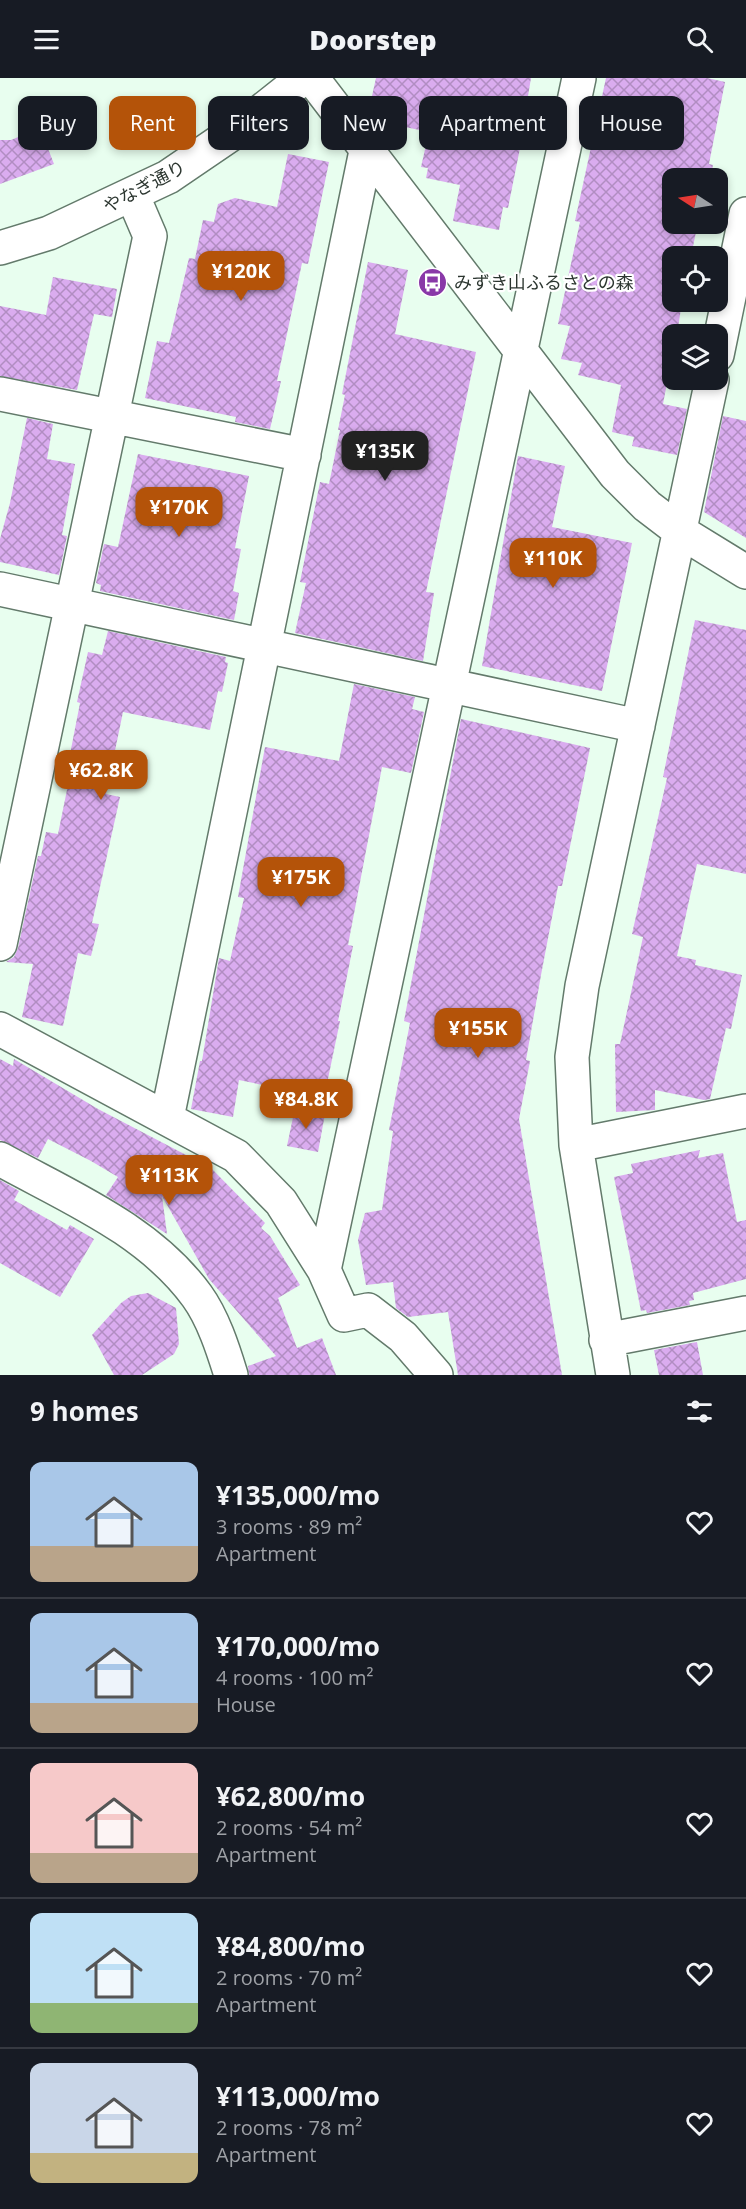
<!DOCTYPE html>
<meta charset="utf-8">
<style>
:root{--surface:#171b24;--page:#20242c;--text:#f1f3f6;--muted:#9ea1a6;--line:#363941;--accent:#b45309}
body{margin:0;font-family:"Open Sans","Noto Sans JP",sans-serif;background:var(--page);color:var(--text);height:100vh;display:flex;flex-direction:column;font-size:22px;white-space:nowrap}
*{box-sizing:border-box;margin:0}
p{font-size:20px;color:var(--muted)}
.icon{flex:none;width:33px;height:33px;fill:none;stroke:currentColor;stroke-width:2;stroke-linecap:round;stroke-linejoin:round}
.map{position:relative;height:1297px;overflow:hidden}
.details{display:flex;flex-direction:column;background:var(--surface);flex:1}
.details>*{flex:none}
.guide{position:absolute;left:18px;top:18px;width:711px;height:54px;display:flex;gap:12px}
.needle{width:39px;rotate:282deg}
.fabs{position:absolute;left:662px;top:90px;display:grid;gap:12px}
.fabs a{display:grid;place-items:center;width:66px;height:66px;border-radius:12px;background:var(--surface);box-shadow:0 3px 9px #0003;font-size:30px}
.price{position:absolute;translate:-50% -51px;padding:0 14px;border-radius:12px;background:var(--accent);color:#fff;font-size:20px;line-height:39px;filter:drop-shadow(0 2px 3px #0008)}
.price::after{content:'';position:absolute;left:50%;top:36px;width:18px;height:14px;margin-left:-9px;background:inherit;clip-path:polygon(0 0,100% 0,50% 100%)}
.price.current{background:#222;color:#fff}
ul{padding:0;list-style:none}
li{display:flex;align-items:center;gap:18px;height:150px;padding:0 30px}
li+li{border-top:2px solid var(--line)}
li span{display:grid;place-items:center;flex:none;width:168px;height:120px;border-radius:12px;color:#555}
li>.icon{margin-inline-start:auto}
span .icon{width:72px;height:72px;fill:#fffc;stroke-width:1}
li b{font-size:26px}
h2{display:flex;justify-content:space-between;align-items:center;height:72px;padding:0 30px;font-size:26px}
.pill{padding:0 21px;border-radius:12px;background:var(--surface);box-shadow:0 3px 9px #0003;font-size:21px;line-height:54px}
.pill.current{background:var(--accent);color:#fff}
header{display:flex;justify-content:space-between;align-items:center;height:78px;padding:0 30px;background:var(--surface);font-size:27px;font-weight:800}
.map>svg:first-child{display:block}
</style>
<header><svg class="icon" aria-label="menu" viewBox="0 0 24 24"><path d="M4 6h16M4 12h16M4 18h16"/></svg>Doorstep<svg class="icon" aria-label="search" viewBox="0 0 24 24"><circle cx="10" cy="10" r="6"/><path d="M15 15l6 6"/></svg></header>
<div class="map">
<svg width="746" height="1297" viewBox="0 0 746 1297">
<defs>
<pattern id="building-cross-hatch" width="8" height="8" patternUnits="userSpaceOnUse" patternTransform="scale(1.5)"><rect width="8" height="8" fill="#daacef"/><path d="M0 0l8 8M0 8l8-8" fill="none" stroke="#b18dc2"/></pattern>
</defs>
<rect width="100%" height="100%" fill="#e8feef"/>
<!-- building -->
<path fill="url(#building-cross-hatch)" d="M376,0h155l-4,24 2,1 -21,105 -5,-1 -4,23 -46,-9 7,-36 -34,-7 2,-10 -7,-1 8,-35 -43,-9 -16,-18z
M606,0h101l18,4 -16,82 4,1 -3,13h-38v46h29l-2,9 -3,-1 -5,24h-19v46h10l-5,32h-5v23l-9,47 24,5 -10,46 -45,-9 2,-9 -22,-5 9,-47 -43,-10 4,-12 -21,-4 9,-33 -12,-2 22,-102 -5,-1z
M40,50l14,36 -54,20v-44h11z
M288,76l41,8 -21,102 -6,-1 -25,118h4l-11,48 -35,-7 1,-5 -91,-19 12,-57 12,2 20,-85 6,1 8,-39 11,2 4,-18 17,-6 42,9z
M368,184l40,8 -13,64 81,18 -50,240 8,1 -11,68 -128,-28 11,-50 -6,-1 20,-100 9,2 11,-54h-2l7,-35 -3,-1z
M53,199l64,12 -5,28 -18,-3 -17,76 -77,-14v-70l46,9z
M723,338l23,5v117l-42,-26z
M27,340l26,6 -6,35 28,5 -13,71 5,1 -8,39 -59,-13v-23l10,-36z
M138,376l111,22 -14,72 6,1 -8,42 6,2 -5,27 -134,-29 1,-6 -5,-2 8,-39 14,3z
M518,378l47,10 -13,61 80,16 -30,148 -120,-25z
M695,542l51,10v244l-49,-10 -20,92 19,4 -1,5 47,10 -11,54 -5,-1 -16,71 -6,1 -49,-10v20l-39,2 -1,-68h5l23,-107 -11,-3 35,-156 -4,-1z
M108,553l118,26 -1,5 3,1 -6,29 -4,-1 -8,39 -87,-18 -17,82 14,3 -28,126 7,1 -8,32 -13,-3 -15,73 -41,-9 11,-53 -27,-2 8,-5 4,-9 20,-92h3l5,-24 12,2 11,-54h-4l15,-77 -3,-1 11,-50 14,3z
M354,606l61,13 -3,12 12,3 -13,61 -29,-6 -34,178 5,1 -15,75h2l-16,77 -85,-18 -6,37 -42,-8 9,-48h2l17,-103 11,3 14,-63 -6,-1 27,-150 74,14z
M461,641l129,29 -28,138h-4l-17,89 -15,85 4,1 -11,58 43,256h-104l-10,-63 -40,5 -12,-9 -3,-26 -27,3 -8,-45 7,-27 17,-3 11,-79 -4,-1 21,-107 -6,-2z
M0,981l13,7 1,-7 84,50 113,59 54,55 -4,5 9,8 30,49 -22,13 19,50 25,-10 14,37h-87l-1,-9 28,-10 -67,-77 -47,-83 5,38 -61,-39 12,-18 -27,-16 -43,-22 -10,19 -38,-18z
M295,1030l30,6 -7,38 -31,-6z
M700,1072l-2,8 25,-5 14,69 9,-2v59l-53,14 1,7 -5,1 1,4 -43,8 -1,-3 -5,1 -27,-134 19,-4 -2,-9z
M0,1102l19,11 -5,9 53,30 3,-5 24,14 -34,58 -60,-34z
M148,1215l28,15 3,36 -5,10 -32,21h-28l-22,-40 29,-32 10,-7z
M697,1264l6,33h-44l-5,-25z"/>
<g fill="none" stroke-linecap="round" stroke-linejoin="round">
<defs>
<path id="minor" d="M312,0l303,396 32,32 34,26 65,40
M0,170l49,-15 119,-56 72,-49 63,-50
M717,277l29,-141
M0,316l304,61
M0,511l638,137
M0,866l150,-708 -18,-42
M0,951l236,127 45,46 43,68 20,45 24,-5 35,27 33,38
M167,1040l199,-967
M576,1067l170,-34
M0,1081c69,38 149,71 197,137 16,22 26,53 34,79
M324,1192l255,-1192
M606,1262l140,-27
M613,1297l-37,-230 -4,-88 10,-71 130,-606"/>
</defs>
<!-- minor casing -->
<use href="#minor" stroke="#637a6b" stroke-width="36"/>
<!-- minor -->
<use href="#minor" stroke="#fff" stroke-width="33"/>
</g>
<!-- icons -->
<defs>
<symbol id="bus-disc" viewBox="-11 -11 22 22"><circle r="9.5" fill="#8938a8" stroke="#fff"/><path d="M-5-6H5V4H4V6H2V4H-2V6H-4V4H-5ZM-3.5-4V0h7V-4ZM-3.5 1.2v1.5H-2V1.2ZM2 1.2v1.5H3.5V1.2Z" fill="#fff"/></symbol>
</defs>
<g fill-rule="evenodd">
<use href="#bus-disc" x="416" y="188" width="33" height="33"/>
</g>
<g text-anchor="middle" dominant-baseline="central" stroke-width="4.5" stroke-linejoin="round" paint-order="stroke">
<!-- street labels -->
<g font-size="18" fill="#2c3630" stroke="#fff">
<text transform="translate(144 108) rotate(-28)">やなぎ通り</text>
</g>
<!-- poi labels -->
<g font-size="18" fill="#2c3630" stroke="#fff" text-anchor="start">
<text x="454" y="204">みずき山ふるさとの森</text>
</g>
</g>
</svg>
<div class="fabs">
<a><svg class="needle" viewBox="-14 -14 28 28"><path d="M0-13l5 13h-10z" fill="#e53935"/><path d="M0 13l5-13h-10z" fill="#9ea1a6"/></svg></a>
<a><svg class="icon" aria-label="locate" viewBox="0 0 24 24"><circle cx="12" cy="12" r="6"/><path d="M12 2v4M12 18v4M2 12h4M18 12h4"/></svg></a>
<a><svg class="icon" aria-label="layers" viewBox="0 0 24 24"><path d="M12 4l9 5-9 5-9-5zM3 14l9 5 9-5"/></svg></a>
</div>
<b class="price" style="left:241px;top:224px">¥120K</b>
<b class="price current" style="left:385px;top:404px">¥135K</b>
<b class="price" style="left:179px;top:460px">¥170K</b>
<b class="price" style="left:553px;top:511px">¥110K</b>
<b class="price" style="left:101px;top:723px">¥62.8K</b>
<b class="price" style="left:301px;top:830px">¥175K</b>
<b class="price" style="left:478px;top:981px">¥155K</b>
<b class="price" style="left:306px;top:1052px">¥84.8K</b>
<b class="price" style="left:169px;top:1128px">¥113K</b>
<div class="guide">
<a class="pill">Buy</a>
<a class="pill current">Rent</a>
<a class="pill">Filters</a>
<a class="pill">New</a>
<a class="pill">Apartment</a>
<a class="pill">House</a>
</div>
</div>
<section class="details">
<h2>9 homes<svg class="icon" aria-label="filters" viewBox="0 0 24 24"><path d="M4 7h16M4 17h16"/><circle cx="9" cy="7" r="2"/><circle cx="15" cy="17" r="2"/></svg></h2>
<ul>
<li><span style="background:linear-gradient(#a9c7e8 70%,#b9a48a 0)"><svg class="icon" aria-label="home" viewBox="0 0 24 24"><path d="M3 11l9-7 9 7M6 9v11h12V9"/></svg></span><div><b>¥135,000/mo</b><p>3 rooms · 89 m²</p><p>Apartment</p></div><svg class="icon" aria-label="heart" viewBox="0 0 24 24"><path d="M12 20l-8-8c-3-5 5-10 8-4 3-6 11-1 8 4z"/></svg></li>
<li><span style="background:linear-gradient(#a9c7e8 75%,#b9a48a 0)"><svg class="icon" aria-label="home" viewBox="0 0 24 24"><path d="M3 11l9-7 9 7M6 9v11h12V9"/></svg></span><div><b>¥170,000/mo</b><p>4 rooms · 100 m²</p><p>House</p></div><svg class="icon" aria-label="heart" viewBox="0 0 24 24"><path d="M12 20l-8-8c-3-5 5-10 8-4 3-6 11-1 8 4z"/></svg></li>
<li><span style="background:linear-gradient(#f6c9c9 75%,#b9a48a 0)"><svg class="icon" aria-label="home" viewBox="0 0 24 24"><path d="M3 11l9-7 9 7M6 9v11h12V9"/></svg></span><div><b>¥62,800/mo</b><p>2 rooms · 54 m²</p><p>Apartment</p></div><svg class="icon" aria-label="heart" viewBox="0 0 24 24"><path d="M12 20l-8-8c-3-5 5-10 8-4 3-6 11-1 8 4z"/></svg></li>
<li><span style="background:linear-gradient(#bfe0f5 75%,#8fb573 0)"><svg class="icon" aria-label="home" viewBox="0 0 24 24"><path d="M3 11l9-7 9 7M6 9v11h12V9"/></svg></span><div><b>¥84,800/mo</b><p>2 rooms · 70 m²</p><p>Apartment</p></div><svg class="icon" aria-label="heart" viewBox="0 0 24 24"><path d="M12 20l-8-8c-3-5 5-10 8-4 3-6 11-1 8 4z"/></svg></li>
<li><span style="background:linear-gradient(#c9d6e8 75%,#c2b280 0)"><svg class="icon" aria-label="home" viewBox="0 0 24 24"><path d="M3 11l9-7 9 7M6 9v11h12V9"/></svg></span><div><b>¥113,000/mo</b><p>2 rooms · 78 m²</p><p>Apartment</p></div><svg class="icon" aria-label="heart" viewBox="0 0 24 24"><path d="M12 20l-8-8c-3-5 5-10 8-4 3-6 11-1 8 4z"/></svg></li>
</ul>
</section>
